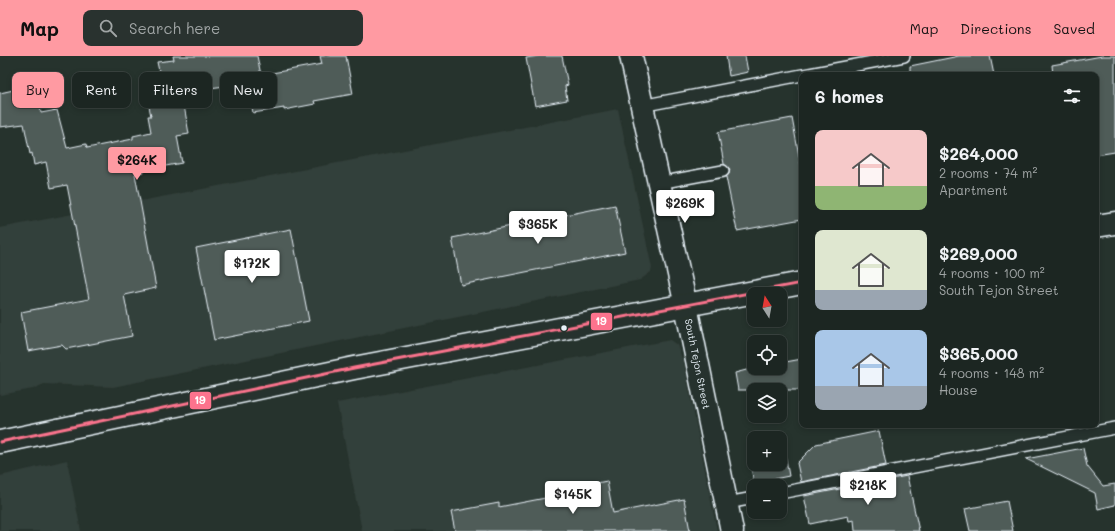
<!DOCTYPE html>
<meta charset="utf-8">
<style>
:root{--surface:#1c2622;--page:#29322f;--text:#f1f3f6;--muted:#a0a5a5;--line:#3a4340;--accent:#ff9aa2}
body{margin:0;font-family:Mali,sans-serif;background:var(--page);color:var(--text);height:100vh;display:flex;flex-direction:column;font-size:15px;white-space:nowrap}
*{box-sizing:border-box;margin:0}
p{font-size:13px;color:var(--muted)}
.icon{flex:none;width:22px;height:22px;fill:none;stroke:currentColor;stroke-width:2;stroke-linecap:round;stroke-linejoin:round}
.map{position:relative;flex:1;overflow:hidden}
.details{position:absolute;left:799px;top:16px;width:300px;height:356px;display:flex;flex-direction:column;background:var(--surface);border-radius:8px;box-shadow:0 2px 6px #0003,0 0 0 1px var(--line)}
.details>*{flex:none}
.banner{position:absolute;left:12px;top:16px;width:380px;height:36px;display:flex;gap:8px}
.needle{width:26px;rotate:349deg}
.buttons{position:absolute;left:747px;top:231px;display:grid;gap:8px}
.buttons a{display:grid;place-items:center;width:40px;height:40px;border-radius:8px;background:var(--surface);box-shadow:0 2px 6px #0003,0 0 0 1px var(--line);font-size:20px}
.price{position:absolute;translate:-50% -34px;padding:0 9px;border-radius:4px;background:#fff;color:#222;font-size:13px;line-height:26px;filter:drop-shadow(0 1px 2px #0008)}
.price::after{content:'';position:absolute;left:50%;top:24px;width:12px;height:9px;margin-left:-6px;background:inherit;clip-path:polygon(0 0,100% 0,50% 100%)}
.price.current{background:var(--accent);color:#111}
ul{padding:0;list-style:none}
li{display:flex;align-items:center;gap:12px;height:100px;padding:0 16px}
li span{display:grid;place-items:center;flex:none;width:112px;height:80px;border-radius:8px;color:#555}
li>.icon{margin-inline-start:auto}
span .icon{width:48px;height:48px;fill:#fffc;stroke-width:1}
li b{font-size:17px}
h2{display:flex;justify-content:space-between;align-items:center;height:48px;padding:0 16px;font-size:17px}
.chip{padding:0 14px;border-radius:8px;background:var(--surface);box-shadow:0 2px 6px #0003,0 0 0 1px var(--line);font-size:14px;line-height:36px}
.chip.current{background:var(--accent);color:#111}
header{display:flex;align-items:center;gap:24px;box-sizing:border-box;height:56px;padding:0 20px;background:var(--accent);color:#111}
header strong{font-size:19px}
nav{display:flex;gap:22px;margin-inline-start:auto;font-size:14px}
.search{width:280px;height:36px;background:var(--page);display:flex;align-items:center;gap:10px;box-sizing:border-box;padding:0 14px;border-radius:8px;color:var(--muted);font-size:15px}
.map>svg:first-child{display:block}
</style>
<header>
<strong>Map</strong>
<div class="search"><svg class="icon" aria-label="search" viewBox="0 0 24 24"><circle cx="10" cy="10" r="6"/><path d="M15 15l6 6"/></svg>Search here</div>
<nav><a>Map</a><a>Directions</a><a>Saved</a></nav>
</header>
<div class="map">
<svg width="1115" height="475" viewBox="0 0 1115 475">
<rect width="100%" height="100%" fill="#26332d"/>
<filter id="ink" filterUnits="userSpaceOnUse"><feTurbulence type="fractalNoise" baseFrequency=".025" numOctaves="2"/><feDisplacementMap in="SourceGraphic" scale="8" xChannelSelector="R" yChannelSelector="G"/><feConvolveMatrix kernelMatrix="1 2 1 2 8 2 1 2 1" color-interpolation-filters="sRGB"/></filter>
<g filter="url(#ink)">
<!-- built -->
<path fill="#333f3a" d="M618,53l34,159 -1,4 -11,8 -527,107 -69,-3 -11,5 -33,6v-167z
M670,284l7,5 7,18 33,168h-355l-25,-128z
M67,404l14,71h-81v-55z"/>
<!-- building -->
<path fill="#505c59" stroke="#e8f1f8" d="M173,0h84l4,19 61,-11 -2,-8h26l7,38 -39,7 1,3 -31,6v-2l-31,5 -5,-30 -54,7v1l-12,3 7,40 -12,2 5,27 -38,7v2l-9,2 21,114 -32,7 8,41 -66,13 -4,-4 -34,6 -7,-39 68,-13 -22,-114 -16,3 -5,-26 -12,3 -2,-12 -2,1 -6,-30 -24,3v-34l36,-8 5,28 16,-3 10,38 19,-4 1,4 46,-9v-3l18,-4 -3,-16h3l-5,-24 17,-3 -6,-27 17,-2z
M539,0h23l6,29 -3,1 2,14 -32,6 -9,-48z
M726,0h19l3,16 -19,4z
M959,0h31l4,19h-84v-9z
M1102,0h13v96l-19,3v-80h-43l-1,-10z
M792,62l10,54v47l-65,12 -11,-54 3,-3 1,-5 -6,-5 -6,-32z
M615,149l10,47 -164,33 -9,-47z
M291,173l18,92 -95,19 -18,-92z
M802,303v31h-64l-3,-17 19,-5h26v-5z
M879,375l7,34 -85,17 -4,-19 19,-19z
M1083,392l4,18 16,20 12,-2v21l-17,4 -3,-16 -69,-34z
M785,398l4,22 -35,7 -4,-21 4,-1v3h26v-9z
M907,420l12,55h-64l-1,-11 -5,1 -1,-5 -38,8 -6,-28z
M607,425l6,32 71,-14 6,32h-235l-4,-19 48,-9v4l62,-12 -1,-5z
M1007,445l6,30h-43l-5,-22z"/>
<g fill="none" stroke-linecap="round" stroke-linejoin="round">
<defs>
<path id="lane" d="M804,19l100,-19
M641,50l161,-31
M659,127l64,-12
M780,437l335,-65
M727,447l27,-5"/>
<g id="secondary">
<path id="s1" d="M631,0l55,250 46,225"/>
</g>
<path id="primary" d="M1096,170l19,-3
M0,386l354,-74 448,-85"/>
</defs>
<!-- lane casing -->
<use href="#lane" stroke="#e8f1f8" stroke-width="14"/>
<!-- secondary casing -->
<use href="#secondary" stroke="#e8f1f8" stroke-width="25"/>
<!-- primary casing -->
<use href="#primary" stroke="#e8f1f8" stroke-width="25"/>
<!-- lane -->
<use href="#lane" stroke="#26332d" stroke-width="11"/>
<!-- secondary -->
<use href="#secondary" stroke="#26332d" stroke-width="22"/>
<!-- primary -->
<use href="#primary" stroke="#26332d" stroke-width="22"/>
<defs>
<path id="bus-1" d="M0,386l354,-74 448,-85"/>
</defs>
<!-- bus-1 casing -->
<use href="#bus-1" stroke="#26332d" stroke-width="6"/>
<!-- bus-1 -->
<use href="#bus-1" stroke="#fc738d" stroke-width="3"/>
</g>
</g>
<!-- markers -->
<circle fill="#e8f1f8" stroke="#26332d" stroke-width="1.5" cx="564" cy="272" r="3.5"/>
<g text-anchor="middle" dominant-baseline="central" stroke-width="3.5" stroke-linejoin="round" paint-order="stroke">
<!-- street labels -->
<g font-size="10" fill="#e8f1f8" stroke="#26332d">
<text stroke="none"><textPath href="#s1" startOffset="315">South Tejon Street</textPath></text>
</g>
</g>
<g stroke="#26332d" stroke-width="1.5">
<rect x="590" y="256" width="23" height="19" rx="4" fill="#fc738d"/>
<rect x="189" y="335" width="23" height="19" rx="4" fill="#fc738d"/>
</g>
<g font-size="11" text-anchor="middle" font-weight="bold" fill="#fff">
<text x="601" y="269">19</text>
<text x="200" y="348">19</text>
</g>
</svg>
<div class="buttons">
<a><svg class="needle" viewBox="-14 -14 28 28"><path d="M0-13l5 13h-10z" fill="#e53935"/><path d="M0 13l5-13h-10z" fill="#a0a5a5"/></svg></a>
<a><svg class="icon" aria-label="locate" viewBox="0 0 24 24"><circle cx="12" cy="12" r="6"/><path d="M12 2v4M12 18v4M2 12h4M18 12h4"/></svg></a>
<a><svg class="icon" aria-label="layers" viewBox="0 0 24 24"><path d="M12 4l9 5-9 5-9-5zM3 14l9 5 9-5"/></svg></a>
<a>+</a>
<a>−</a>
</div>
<b class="price current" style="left:137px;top:125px">$264K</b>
<b class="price" style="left:685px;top:168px">$269K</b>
<b class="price" style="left:538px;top:189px">$365K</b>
<b class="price" style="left:252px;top:228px">$172K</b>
<b class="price" style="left:868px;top:450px">$218K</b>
<b class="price" style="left:573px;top:459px">$145K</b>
<div class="banner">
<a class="chip current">Buy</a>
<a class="chip">Rent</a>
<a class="chip">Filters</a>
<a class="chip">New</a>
</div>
<section class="details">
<h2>6 homes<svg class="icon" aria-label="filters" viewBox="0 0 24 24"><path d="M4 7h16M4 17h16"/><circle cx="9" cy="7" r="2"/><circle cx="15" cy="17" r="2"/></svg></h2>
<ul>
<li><span style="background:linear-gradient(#f6c9c9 70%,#8fb573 0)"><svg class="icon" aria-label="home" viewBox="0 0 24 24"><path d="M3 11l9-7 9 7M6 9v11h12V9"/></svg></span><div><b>$264,000</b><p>2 rooms · 74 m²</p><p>Apartment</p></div></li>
<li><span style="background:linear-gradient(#dfe7d0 75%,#9aa5b1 0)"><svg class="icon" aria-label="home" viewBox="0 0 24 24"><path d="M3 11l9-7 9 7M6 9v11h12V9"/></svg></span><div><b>$269,000</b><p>4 rooms · 100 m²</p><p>South Tejon Street</p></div></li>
<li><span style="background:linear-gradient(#a9c7e8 70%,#9aa5b1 0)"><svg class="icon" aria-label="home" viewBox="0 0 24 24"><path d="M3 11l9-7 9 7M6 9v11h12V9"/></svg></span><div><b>$365,000</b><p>4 rooms · 148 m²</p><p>House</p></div></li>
</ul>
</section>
</div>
